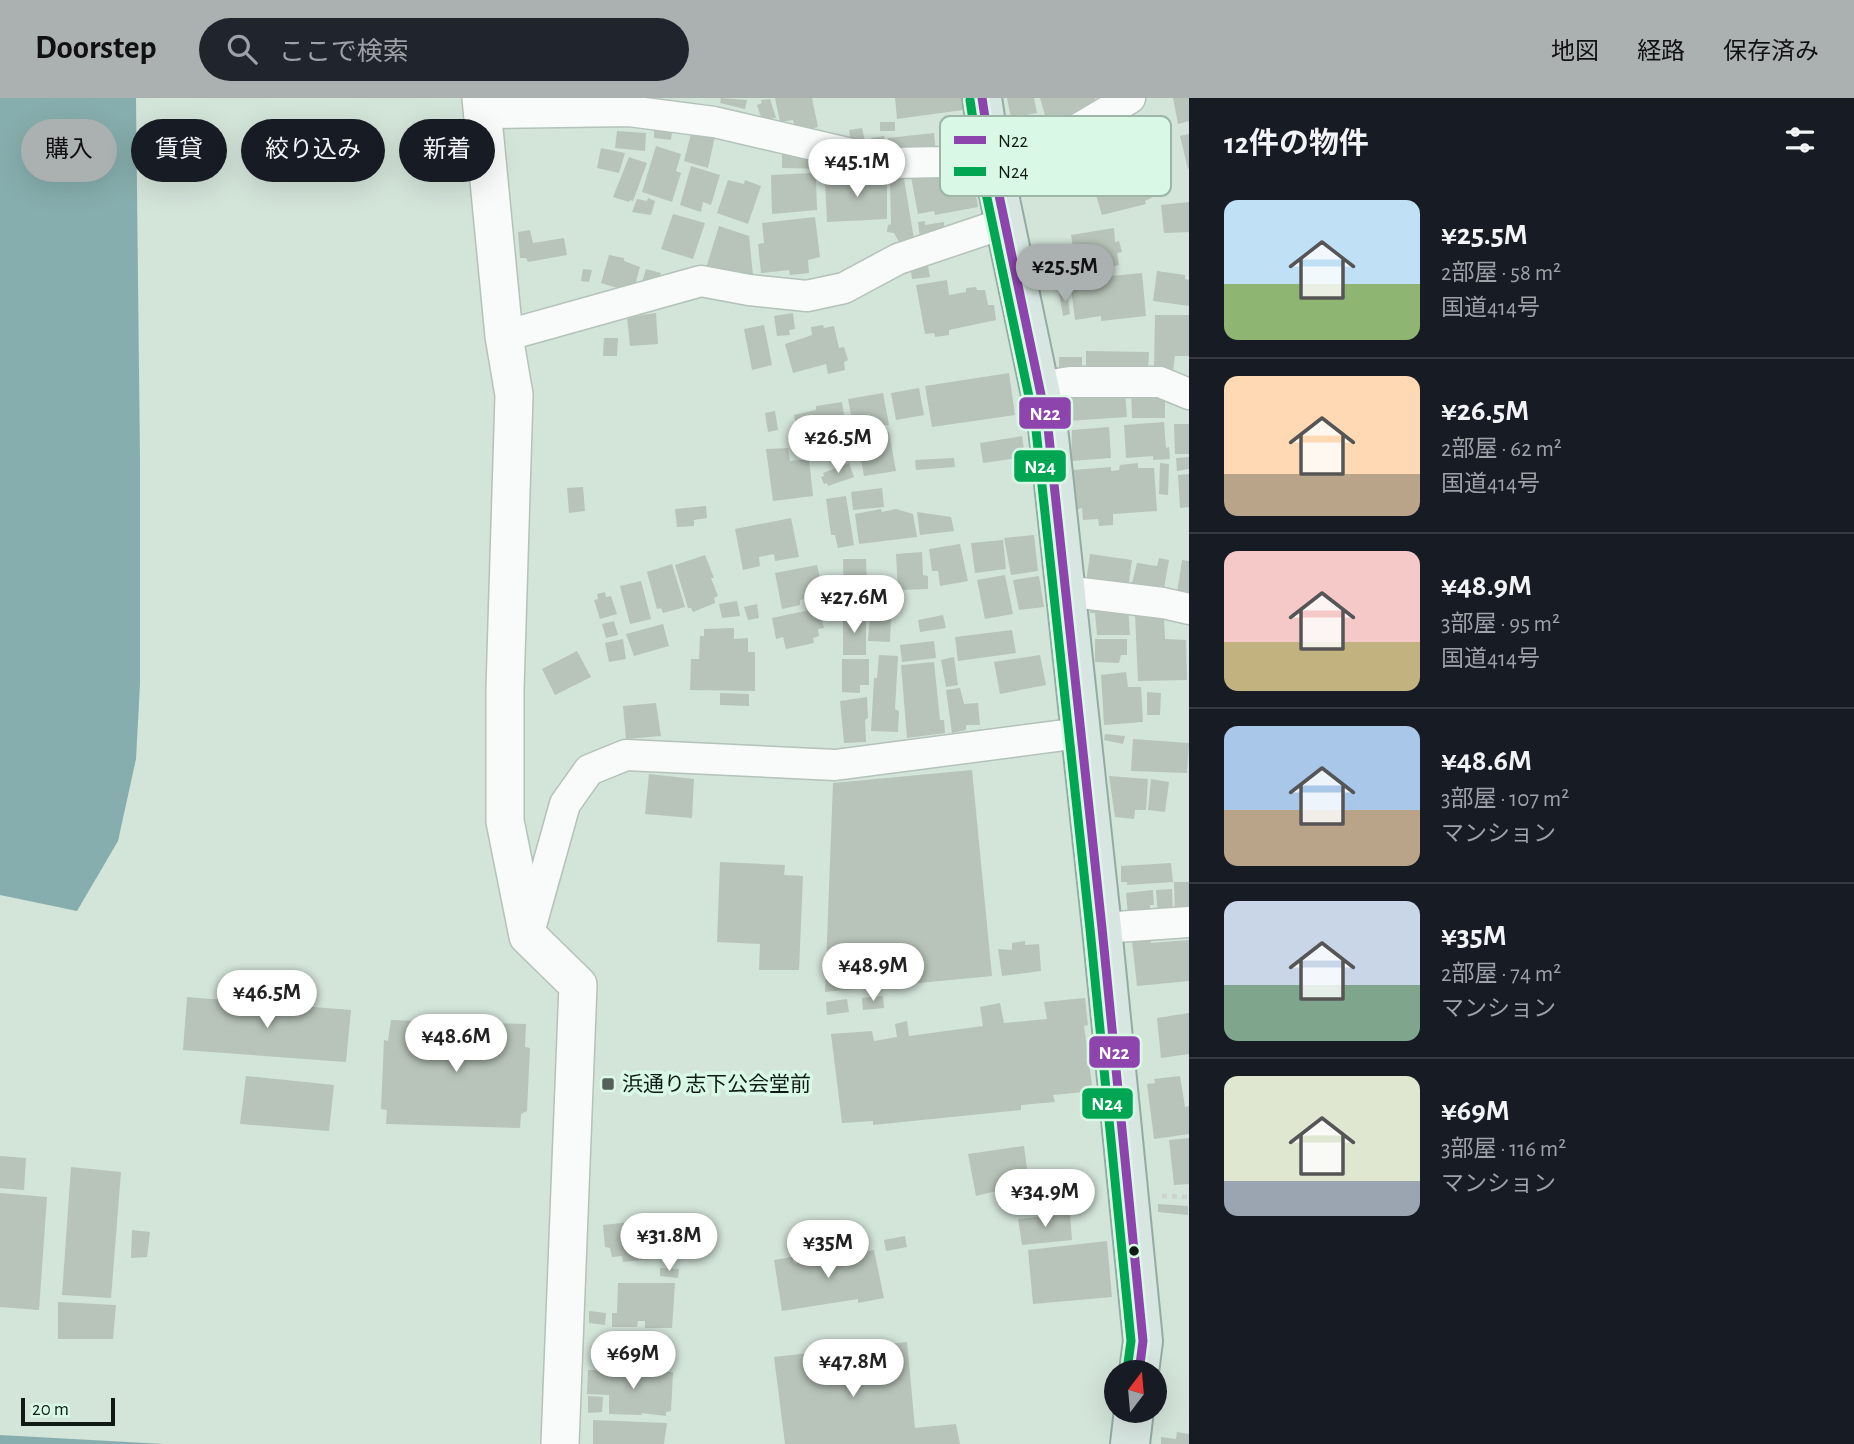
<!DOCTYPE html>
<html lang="ja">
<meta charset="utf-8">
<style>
:root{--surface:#171b24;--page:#20242c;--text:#f1f3f6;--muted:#9ea1a6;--line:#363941;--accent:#aab1b0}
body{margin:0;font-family:"Alegreya Sans","Noto Sans JP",sans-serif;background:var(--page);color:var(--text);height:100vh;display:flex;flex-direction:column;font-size:26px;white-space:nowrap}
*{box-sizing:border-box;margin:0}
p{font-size:23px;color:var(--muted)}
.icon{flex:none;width:38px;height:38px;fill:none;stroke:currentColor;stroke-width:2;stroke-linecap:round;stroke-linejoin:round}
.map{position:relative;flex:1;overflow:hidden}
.panel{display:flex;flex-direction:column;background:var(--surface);width:665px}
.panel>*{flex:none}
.hud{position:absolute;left:21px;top:21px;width:665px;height:63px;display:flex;gap:14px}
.needle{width:46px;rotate:16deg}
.tools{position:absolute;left:1104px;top:1262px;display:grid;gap:14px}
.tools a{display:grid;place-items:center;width:63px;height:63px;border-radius:50%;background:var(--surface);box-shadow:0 7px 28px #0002;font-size:35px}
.scale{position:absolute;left:21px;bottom:18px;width:94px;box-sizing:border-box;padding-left:7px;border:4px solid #101b15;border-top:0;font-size:19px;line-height:24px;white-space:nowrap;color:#101b15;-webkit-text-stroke:5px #d9f9e6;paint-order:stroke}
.price{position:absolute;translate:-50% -60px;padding:0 16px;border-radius:24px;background:#fff;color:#222;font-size:23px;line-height:46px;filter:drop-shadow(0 2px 4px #0008)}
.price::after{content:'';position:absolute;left:50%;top:42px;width:21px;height:16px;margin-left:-10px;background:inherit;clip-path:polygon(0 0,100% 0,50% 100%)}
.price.active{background:var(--accent);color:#111}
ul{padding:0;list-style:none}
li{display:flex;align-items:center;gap:21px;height:175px;padding:0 35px}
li+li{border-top:2px solid var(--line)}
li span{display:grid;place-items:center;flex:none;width:196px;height:140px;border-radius:14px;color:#555}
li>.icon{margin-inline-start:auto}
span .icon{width:84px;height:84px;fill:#fffc;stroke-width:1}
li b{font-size:30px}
h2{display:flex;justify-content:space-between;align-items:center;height:84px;padding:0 35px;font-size:30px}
.pill{padding:0 24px;border-radius:32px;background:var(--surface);box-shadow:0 7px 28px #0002;font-size:24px;line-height:63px}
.pill.active{background:var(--accent);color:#111}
header{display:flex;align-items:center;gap:42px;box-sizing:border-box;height:98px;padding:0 35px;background:var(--accent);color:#111}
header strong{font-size:33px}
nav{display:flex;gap:38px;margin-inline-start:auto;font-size:24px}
.search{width:490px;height:63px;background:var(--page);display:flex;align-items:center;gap:18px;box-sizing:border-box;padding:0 24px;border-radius:38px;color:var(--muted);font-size:26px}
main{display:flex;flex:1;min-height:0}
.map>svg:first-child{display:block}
</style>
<header>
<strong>Doorstep</strong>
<div class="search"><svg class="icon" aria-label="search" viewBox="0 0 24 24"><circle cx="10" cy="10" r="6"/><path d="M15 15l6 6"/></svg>ここで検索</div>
<nav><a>地図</a><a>経路</a><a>保存済み</a></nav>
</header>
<main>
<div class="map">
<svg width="1189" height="1346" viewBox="0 0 1189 1346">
<rect width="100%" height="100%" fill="#d3e4d9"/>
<!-- water -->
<path fill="#87aeae" d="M0,0h136l4,363v223l-4,75 -18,82 -41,70 -77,-16z
M0,1337l164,9h-164z"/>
<!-- building -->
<path fill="#b8c4b9" d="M721,0l26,2 -2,9 -25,-6z
M775,0h37l6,29 -22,5 -3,-12 -13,2z
M895,0h66l2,12 -66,9z
M1007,0h27l3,15 -26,5z
M1040,0h55l2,10 -12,9 -37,9z
M1173,0h16v23l-11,3z
M770,1l6,19 -14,2 -5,-15 5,-2 -1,-3z
M1130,23l23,76 -8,4 1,3 -44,11 -14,-46 -9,3 -9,-23 36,-22z
M880,24h15v9h-15z
M862,30l4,18 -14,2 -3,-18z
M654,31l18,3 -1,8 -17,-2z
M692,32l23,6 -7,32 -24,-7z
M617,33l29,2 -1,18 -30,-3z
M934,35l2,21 -45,2 -3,-18z
M1189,36v34l-1,1 -8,-33z
M884,38l3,13 -14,2 -2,-13z
M656,48l25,8 -5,17 5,2 -9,29 -30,-10z
M601,50l24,5 -6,20 -22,-5z
M782,53l49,7v11l-49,-1z
M629,59l18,6 -14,38 -3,-1 -1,2 -16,-5z
M691,68l29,9 -9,30 -8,-3 -2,10 -21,-7z
M854,73v6l-38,2 1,31 -45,4 -1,-39z
M972,73l6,36 -43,8 -1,-4 -16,3 -7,-37z
M869,75l18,3v43l-60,3 -2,-41 44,-2z
M890,81h14l11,66 -13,2 -8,-14 -7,-1 1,-7 3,-1z
M728,82l16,4 1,-4 16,6 -13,38 -31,-11z
M648,100l7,3 -4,14 -19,-3 5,-13 10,2z
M1189,104v30l-25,1 -3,-28z
M673,116l32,9 -12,36 -32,-10z
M815,119l5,40 -12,3 1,13 -19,2 -1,-5 -28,3 -3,-29 6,-1 -2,-20z
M925,123v4l19,-3v12l-24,4 -2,-16z
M719,128l30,10 5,49 -48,-17z
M1114,130l1,14 4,-1 3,11 -5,1 2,12 -42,8 -6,-38z
M530,132l3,13 31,-5 3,17 -39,7 -2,-4h-6l-2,-26z
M609,157l15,3v3l16,6 -7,26 -32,-10z
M927,163l3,16 -18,2 -2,-16z
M583,171l9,1 -3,12 -8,-1z
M646,171l15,4 -5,14 -14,-5z
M1157,173l28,4v4l4,1v26l-36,-5z
M1142,175l4,43 -45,5v-5l-26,4 -5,-40z
M947,182l2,15 17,-3v-4l10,-1 1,3h8l3,15h6l2,15 -47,10v5l-14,2 -1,-4 -9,1 -9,-49z
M1067,194l3,22 -7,2 -4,-23z
M656,215l2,31 -28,2 -3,-29z
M793,215l2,16 -6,1 1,5 -13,1 -3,-20z
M1155,217h34v41h-14l-2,14h-19z
M764,227l8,40 -20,5 -8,-41z
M823,227l1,3 10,-2 5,22 5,-1 4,13 -4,2 1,8 -17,4 -2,-10 -33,9 -8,-29 27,-9 -1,-8z
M604,240h14l-1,18h-14z
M1086,253l63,1 -1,18 -62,-1z
M1059,259h23v16h-23z
M1009,275l6,42 -83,12 -7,-41z
M919,290l5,27 -28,5 -5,-27z
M1131,292l34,6v22h-33z
M883,295l6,32 -35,4 -6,-30z
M1064,295h61l2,24 -60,4z
M842,304l6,38 -6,2 1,7 -23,4 -2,-6 -18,2 -6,-34 22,-5v-4z
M775,313l3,19 -10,2 -3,-19z
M1164,324l2,26 3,-1 1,12 -17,1v-4l-27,2 -2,-33z
M1174,326h15v30h-14z
M1109,329l2,31 -40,3 1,-31z
M889,334l7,39 -32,5 -7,-39z
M1022,338l3,21 -42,6 -3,-20z
M788,350l2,13 19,-2 4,37 -40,5 -7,-52z
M1189,359v12l-12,2 -1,-13z
M954,360l1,9 -39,3 -1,-10z
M849,365l5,14 -26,9 -1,-3 -3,1 -3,-7 3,-1 -1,-3z
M1138,365v5h16l3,43 -44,3v11l-14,1 -1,-7 -15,1 -1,-12 -7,2 -2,-40 38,-3v4l8,-1 1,-5z
M1160,365l9,1 -1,31 -9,-1z
M1189,376v33l-9,1 -2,-33z
M583,389l2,24 -16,2 -2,-25z
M882,390l2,19 -31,3 -2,-18z
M846,398l8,49 -16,3 -3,-13h-4l-5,-36z
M706,408l1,12 -13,2v6l-17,1 -2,-18z
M881,411l1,3 14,-3 17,5 4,23 -58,7 -4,-30z
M917,414l34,5 3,14 -34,4z
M791,420l8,39 -24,4 -1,-7 -15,3 1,9 -17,4 -8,-41z
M1034,437l4,36 -27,4 -7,-37z
M1003,442l3,29 -31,4 -4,-30z
M960,446l8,37 -28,5 -2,-15h-6l-3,-22z
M922,454l1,23 5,1v13l-30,1 -2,-36z
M1090,456l42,6 -4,29 -42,-6z
M705,457l9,23h-3l7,18 -4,2 1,5 -22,9 -2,-4h-3l-13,-43z
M1159,460l10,2 -6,34 -32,-7 6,-24 20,3z
M843,461h23l1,28 9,-1 1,16 -7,1v3l-26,1z
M1182,462l7,1v40l-12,-8z
M672,466l13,43 -22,6 -2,-5 -4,1 -10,-37z
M817,467l7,30 -24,5v5l-18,4 -7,-36z
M1005,477l8,39 -28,5 -8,-39z
M1039,478l5,31 -25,3 -6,-30z
M641,483l10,38 -21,5 -10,-38z
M605,494l1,5 5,-1 6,18 -17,5 -6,-19 4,-1 -1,-5z
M737,503l3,15 -18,2 -3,-14z
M757,506l2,14 -11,2 -4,-13z
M1090,508l38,1 2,28h-33l-2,-22h-5z
M819,510l5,20 -6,1 1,7 -6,2 1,5 -28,6 -3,-12 -7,2 -4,-21z
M1135,516l29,4 1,21 21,1 1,40 -49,1z
M843,517h23v40h-23z
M891,517l-1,27 -22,-1 2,-25z
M943,517l3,13 -26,4 -2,-12z
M614,523l4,14 -12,3 -4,-14z
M663,526l6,22 -35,10 -8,-22z
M734,530v11l14,-1v14h7v39l-65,-1 1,-31h8l1,-23h4v-7z
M1012,532l4,23 -58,8 -3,-24z
M623,541l3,20 -17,3 -4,-19z
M1095,541h32v16h-6l-2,8 -24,-1z
M934,543l2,17 -34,4 -2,-17z
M577,553l14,26 -36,18 -13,-26z
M879,557l19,1 -3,53 4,2 -1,21 -27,-1 3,-53h3z
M1040,557l6,30 -46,9 -6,-32z
M954,559l4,28 -12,2 -5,-27z
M842,561h27v26h-9v8l-18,-1z
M934,564l6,58h4l1,13 -38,5 -6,-73z
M1126,574l2,15h13l2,35 -39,3 -3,-50z
M960,590l4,16 14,-1 2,22h-14v5l-14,3 -6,-43z
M1147,594l14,1 -1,22h-13z
M720,595l29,1v12l-29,-1z
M867,599l1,21 -3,2 1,22 -22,1 -4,-42z
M656,605l5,33 -35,3 -3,-33z
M1105,636l20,2 -2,8 -19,-4z
M1133,641l56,4 -2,30 -56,-2z
M972,672l20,206 -167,16 8,-209z
M649,676l45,5 -2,39 -47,-4z
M1109,678l39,3 -2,31h-11l-1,9 -19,-2z
M1151,681l18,3 -4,30 -17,-2z
M720,764l65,3 -1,10 19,1 -4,94h-40l1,-26 -43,-2z
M1171,765l2,19 -46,3v-3h-6v-16z
M1174,784h15v32l-14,1z
M1172,791l1,26 -15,1 -2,-26z
M1153,792l1,15h-4v8l-22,2 -2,-22z
M1151,842v3l38,-3v41l-52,5 -5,-45z
M1025,843v4l14,-1 2,27 -39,5 -4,-27 14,1v-7z
M883,898l1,12 -21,2 -1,-12z
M187,899l164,13 -5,52 -163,-12z
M1085,900l3,27 -4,1 8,59 -7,2 -1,5 -31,3 2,7 -34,3v5l-148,15v-4l-31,2 -11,-89 41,-3 2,10 23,-4 -2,-13 12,-3 2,15 74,-10 -3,-19 20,-4 4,20 43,-4 -3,-17z
M847,901l2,13 -22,3 -1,-13z
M1189,915v41l-28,4 -4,-40z
M391,922l135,4 -1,23 5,1 -3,63 -6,3 -1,14 -134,-4 1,-14 -6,-1 3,-69 4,1z
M246,978l88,9 -5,46 -89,-7z
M1180,978l5,31 4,-1v28l-35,5 -7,-55 8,-1 -1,-4z
M1189,1040v46l-15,1 -5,-45z
M1024,1048l5,37 -53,13 -8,-42z
M0,1058l26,2 -2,32 -24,-2z
M71,1069l50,5 -10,126 -49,-3z
M0,1095l47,4 -8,113 -39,-3z
M1158,1106l30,2v9l-30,-3z
M1070,1116l2,26 -50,5 -4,-26z
M667,1120l1,8 6,-2 2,14 -7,3v7l-8,3 1,7 -39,4 -1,-6 -10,1 -2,-9 -5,-1 -2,-22z
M132,1132l18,2 -3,25 -16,1z
M905,1138l2,11 -21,4 -2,-11z
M1107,1143l5,56 -79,7 -5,-54z
M874,1152l10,48 -26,5v-4l-76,12 -8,-51 18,-3 2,6 37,-8 1,3z
M660,1170l19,1 -1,9 -18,-2z
M618,1185h57l-3,45h-27v-7h-7l-1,6h-25v-14h5z
M58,1204l58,3 -3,34h-55z
M589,1213l17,2 -1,12 -16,-2z
M907,1244l8,86 41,-4 4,20h-175l-11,-87z
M588,1272l85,2 -2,39 -5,1v4l-25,-3 1,2 -33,-1v-19l-22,-1z
M588,1298l15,1 -1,15 -14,1z
M593,1322l74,3 -3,21h-71z
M1177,1334l12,2v10h-28v-7l15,2z"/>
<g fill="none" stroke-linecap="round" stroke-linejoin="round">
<defs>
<path id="minor" d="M483,15l146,-2 85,11 177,41 52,-1 48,-5
M997,79l133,-79
M504,238l197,-55 48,9 58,6 37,-8 54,-29 107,-36
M1039,289l31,-5h90l29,12
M1065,493l98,12 26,6
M1102,830l87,-6
M528,838l37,-132 24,-34 37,-15 209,10 245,-32"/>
<path id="tertiary" d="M481,0l23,238 10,59 -9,294v132l23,115 50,49 -18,459"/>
<path id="trunk" d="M982,0l9,59 57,271 54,500 41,413 -4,31
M1130,1346l4,-34"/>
</defs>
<!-- minor casing -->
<use href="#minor" stroke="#b4c2ba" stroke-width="33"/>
<!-- tertiary casing -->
<use href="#tertiary" stroke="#b4c2ba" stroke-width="40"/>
<!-- trunk casing -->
<use href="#trunk" stroke="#93aba3" stroke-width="42"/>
<!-- path -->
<path stroke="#cdd2cf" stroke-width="4.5" stroke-dasharray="5 5" stroke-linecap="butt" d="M1162,1098l27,1"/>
<!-- minor -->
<use href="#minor" stroke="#f8fbf9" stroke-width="30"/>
<!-- tertiary -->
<use href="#tertiary" stroke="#f8fbf9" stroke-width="37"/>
<!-- trunk -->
<use href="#trunk" stroke="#d8e6e2" stroke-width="38"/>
<defs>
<path id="bus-1" d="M982,0l9,59 57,271 54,500 41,413 -4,31"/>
<path id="bus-2" d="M970,2l9,60 57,270 54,499 41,412 -4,29"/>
</defs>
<!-- bus-1 casing -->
<use href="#bus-1" stroke="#d9f9e6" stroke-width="14"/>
<!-- bus-2 casing -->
<use href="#bus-2" stroke="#d9f9e6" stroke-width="14"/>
<!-- bus-1 -->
<use href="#bus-1" stroke="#8e44ad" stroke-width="9"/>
<!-- bus-2 -->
<use href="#bus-2" stroke="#00a651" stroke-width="9"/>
</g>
<!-- markers -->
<rect fill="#54615a" stroke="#d9f9e6" stroke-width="2.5" x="601" y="979" width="14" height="14" rx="3.5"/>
<circle fill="#101b15" stroke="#d9f9e6" stroke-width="2.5" cx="1134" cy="1153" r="6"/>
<g text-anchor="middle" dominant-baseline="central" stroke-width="7" stroke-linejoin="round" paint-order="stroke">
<!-- poi labels -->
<g font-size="21" fill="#101b15" stroke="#d9f9e6" text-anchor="start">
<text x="622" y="986">浜通り志下公会堂前</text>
</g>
</g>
<!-- legend -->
<rect x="940" y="18" width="231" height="80" rx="10" fill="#d9f9e6" stroke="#9db6a7" stroke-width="2"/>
<rect x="954" y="38" width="32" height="8" fill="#8e44ad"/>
<rect x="954" y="69" width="32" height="9" fill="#00a651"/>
<g font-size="19" fill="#101b15">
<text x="998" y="49">N22</text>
<text x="998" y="80">N24</text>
</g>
<g stroke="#d9f9e6" stroke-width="2.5">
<rect x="1018" y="298" width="54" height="34" rx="7" fill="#8e44ad"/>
<rect x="1013" y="351" width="54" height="34" rx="7" fill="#00a651"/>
<rect x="1088" y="937" width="53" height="34" rx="7" fill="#8e44ad"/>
<rect x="1081" y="989" width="53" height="33" rx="7" fill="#00a651"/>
</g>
<g font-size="19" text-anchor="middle" font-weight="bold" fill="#fff">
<text x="1045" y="322">N22</text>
<text x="1040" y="375">N24</text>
<text x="1114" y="961">N22</text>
<text x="1107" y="1012">N24</text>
</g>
</svg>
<div class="tools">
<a><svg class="needle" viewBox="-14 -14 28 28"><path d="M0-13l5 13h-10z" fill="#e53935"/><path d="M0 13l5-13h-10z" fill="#9ea1a6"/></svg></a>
</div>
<div class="scale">20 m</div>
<b class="price" style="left:857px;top:101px">¥45.1M</b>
<b class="price active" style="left:1065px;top:206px">¥25.5M</b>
<b class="price" style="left:838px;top:377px">¥26.5M</b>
<b class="price" style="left:854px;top:537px">¥27.6M</b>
<b class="price" style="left:873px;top:905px">¥48.9M</b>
<b class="price" style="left:267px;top:932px">¥46.5M</b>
<b class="price" style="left:456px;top:976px">¥48.6M</b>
<b class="price" style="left:1045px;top:1131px">¥34.9M</b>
<b class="price" style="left:669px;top:1175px">¥31.8M</b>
<b class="price" style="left:828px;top:1182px">¥35M</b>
<b class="price" style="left:633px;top:1293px">¥69M</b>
<b class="price" style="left:853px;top:1301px">¥47.8M</b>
<div class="hud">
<a class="pill active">購入</a>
<a class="pill">賃貸</a>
<a class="pill">絞り込み</a>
<a class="pill">新着</a>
</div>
</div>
<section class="panel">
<h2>12件の物件<svg class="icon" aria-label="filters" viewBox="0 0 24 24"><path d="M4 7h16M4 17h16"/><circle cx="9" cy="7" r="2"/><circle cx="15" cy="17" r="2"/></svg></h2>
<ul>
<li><span style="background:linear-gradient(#bfe0f5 60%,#8fb573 0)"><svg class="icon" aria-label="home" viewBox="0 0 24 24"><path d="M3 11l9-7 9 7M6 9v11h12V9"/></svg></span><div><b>¥25.5M</b><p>2部屋 · 58 m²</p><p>国道414号</p></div></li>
<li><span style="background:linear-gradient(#ffd9b3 70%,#b9a48a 0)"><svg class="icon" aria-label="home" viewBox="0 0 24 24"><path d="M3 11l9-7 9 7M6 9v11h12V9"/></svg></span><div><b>¥26.5M</b><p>2部屋 · 62 m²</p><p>国道414号</p></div></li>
<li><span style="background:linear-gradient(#f6c9c9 65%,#c2b280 0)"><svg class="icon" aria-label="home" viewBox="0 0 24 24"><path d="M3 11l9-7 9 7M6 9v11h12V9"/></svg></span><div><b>¥48.9M</b><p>3部屋 · 95 m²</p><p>国道414号</p></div></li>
<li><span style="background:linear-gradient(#a9c7e8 60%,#b9a48a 0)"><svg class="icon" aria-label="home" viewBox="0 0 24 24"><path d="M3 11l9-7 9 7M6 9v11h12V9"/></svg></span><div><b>¥48.6M</b><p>3部屋 · 107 m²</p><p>マンション</p></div></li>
<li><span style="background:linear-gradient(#c9d6e8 60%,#7fa58c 0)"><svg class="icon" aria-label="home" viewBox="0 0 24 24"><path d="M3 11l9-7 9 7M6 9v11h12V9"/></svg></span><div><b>¥35M</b><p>2部屋 · 74 m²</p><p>マンション</p></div></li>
<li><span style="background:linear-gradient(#dfe7d0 75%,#9aa5b1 0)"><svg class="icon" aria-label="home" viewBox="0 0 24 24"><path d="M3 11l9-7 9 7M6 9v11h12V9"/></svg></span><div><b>¥69M</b><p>3部屋 · 116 m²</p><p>マンション</p></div></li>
</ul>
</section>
</main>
